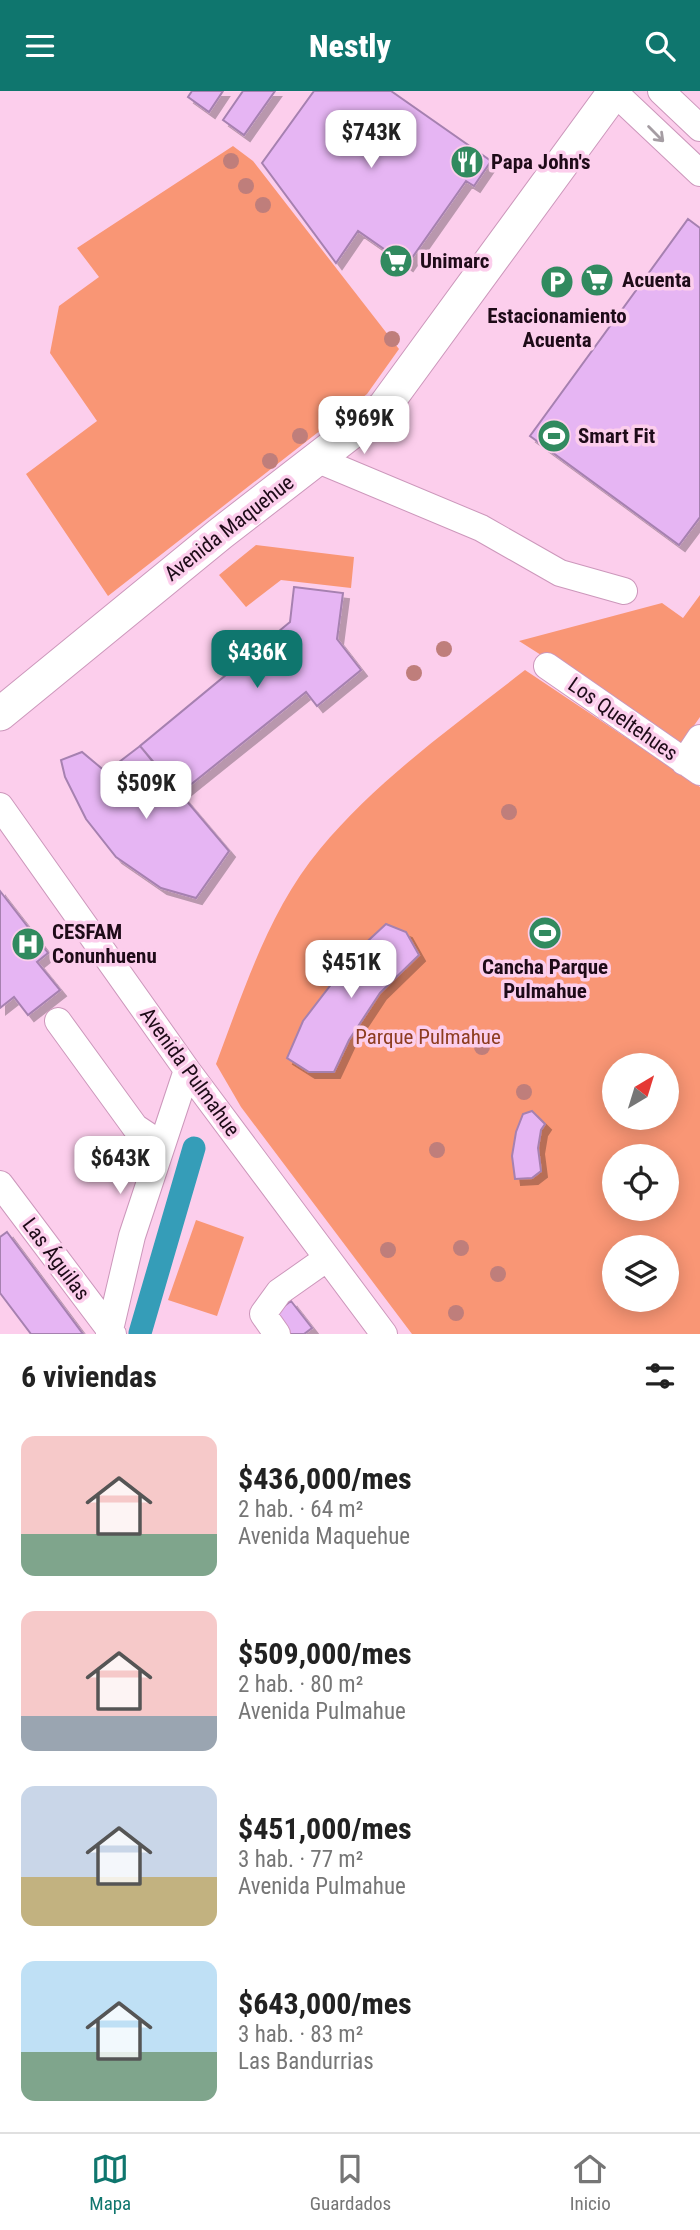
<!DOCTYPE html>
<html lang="es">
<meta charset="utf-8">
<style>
:root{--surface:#fff;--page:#f6f6f6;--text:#222;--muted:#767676;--line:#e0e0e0;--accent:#0f766e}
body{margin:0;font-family:"Roboto Condensed",sans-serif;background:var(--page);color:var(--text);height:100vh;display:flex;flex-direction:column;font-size:26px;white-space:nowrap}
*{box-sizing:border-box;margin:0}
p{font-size:23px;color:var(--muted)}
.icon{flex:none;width:38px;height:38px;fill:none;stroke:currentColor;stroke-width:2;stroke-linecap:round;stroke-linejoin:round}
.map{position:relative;height:1243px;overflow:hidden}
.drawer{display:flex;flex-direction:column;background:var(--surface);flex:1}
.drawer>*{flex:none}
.needle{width:46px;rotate:38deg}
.fabs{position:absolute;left:602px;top:962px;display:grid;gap:14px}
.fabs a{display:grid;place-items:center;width:77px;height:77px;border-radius:50%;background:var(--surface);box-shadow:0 4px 18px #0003;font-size:35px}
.price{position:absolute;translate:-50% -60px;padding:0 16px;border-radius:14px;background:#fff;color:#222;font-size:23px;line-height:46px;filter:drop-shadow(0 2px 4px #0008)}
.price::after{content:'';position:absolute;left:50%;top:42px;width:21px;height:16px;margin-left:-10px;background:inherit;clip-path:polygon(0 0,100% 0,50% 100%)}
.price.selected{background:var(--accent);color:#fff}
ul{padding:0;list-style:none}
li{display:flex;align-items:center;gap:21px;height:175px;padding:0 21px}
li span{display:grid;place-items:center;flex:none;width:196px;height:140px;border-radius:14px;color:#555}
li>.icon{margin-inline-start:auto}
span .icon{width:84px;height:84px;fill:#fffc;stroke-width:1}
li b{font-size:30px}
h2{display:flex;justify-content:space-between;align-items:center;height:84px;padding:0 21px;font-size:30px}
header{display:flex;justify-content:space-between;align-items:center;height:91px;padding:0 21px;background:var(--accent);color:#fff;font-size:32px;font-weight:800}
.tabs{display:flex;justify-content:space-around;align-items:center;height:98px;border-top:2px solid var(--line);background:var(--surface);font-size:19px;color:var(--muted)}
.tabs a{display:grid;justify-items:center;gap:4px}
.tabs .selected{color:var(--accent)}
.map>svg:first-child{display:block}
</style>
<header><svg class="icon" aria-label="menu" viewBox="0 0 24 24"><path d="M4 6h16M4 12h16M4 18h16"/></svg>Nestly<svg class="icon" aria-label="search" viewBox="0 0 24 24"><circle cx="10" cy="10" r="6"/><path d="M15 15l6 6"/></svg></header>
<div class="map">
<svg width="700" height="1243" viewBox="0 0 700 1243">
<defs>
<filter id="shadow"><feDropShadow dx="6" dy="6" stdDeviation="0" flood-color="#0004"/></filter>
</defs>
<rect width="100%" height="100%" fill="#fcceec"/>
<!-- green -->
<path fill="#f99675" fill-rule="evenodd" d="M233,55l20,15 146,188 -32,45 -259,202 -82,-122 71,-53 -47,-68 9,-47 40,-29 -22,-29z
M256,454l98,12 -3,31 -70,-8 -35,27 -27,-32z
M700,504v122l-19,27 -162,-103 143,-38 21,15z
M525,579l175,117v547h-288l-171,-227 -25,-43c28,-74 53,-154 104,-215 57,-69 135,-124 205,-179zM614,975h53v52h-53zM614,1066h53v52h-53zM614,1157h53v52h-53z
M196,1129l48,17 -27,79 -49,-16z"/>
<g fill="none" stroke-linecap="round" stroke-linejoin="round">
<!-- canal -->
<path stroke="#359db8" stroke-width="23" d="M140,1242l54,-185"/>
</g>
<!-- building -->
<path fill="#e6b5f3" stroke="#a681b0" stroke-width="2" filter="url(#shadow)" d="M192,0h31l-14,21 -21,-15z
M243,0h32l-31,44 -21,-15z
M314,0h77l100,70 -17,25 -8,-5 -59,84 -49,-34 -22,32 -74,-100z
M688,128l12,9v289l-21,28 -149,-109z
M294,496l49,6 -6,46 24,31 -44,36 -11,-14 -127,102 -39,-48 150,-124z
M140,655l89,105 -33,47 -35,-10 -45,-31 -30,-38 -21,-42 -4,-17 21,-8 24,20z
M0,800l48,62 -11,9 23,28 -32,25 -14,-18 -14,11z
M386,833l20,8 13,23 -39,38 -31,47 -15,32h-25l-22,-14 16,-37 53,-69z
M532,1020l13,13 -4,6 -3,18 3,23 -9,7 -17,1 -3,-23 4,-24 7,-18z
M7,1141l76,102h-52l-31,-41v-56z
M291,1210l21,27 -8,6h-21l-13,-17z"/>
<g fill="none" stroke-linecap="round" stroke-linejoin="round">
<defs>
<path id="minor" d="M613,0l87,82
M661,0l39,37
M316,368l165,69 79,45 64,18
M547,575l153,106
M684,671l16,-24
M0,715l187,264 197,264
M58,930l77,106 27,18
M0,1093l113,150
M109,1243l23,-98 55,-166
M277,1243l-14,-20 16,-22 47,-33"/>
<path id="major" d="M0,623l220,-180 164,-127 231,-316"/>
</defs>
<!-- minor casing -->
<use href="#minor" stroke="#cc97bb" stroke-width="28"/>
<!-- major casing -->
<use href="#major" stroke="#cc97bb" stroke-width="35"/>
<!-- minor -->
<use href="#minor" stroke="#fff" stroke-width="26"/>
<!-- major -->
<use href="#major" stroke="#fff" stroke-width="33"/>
</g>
<!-- trees -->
<g fill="#bf7e7b">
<circle cx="231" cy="70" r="8"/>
<circle cx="246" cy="95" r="8"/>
<circle cx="263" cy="114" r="8"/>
<circle cx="392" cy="248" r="8"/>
<circle cx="300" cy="345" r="8"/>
<circle cx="270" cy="370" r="8"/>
<circle cx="444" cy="558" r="8"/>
<circle cx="414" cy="582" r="8"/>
<circle cx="509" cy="721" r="8"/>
<circle cx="482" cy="956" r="8"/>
<circle cx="524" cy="1001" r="8"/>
<circle cx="437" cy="1059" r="8"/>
<circle cx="461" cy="1157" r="8"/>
<circle cx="388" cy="1159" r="8"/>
<circle cx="498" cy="1183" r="8"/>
<circle cx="456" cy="1222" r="8"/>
</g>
<!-- one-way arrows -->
<defs><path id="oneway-shaft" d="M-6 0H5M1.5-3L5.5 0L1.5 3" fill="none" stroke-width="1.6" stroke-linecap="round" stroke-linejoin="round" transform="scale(1.75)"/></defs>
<use stroke="#a59da3" href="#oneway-shaft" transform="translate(656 43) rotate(45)"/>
<!-- icons -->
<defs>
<symbol id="restaurant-disc" viewBox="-11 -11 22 22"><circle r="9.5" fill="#318a5f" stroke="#fcceec"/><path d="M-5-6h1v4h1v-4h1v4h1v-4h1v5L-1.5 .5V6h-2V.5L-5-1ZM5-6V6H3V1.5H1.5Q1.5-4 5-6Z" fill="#fff"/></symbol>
<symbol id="supermarket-disc" viewBox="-11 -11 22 22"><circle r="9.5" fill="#318a5f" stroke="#fcceec"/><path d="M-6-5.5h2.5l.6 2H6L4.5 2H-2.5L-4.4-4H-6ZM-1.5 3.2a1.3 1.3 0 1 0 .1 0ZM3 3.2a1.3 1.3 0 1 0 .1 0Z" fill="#fff"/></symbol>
<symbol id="parking-disc" viewBox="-11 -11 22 22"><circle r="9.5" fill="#318a5f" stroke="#fcceec"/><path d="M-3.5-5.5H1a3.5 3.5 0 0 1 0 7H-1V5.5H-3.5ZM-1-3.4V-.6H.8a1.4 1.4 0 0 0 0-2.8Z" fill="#fff"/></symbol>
<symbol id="stadium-disc" viewBox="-11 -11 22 22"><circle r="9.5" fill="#318a5f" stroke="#fcceec"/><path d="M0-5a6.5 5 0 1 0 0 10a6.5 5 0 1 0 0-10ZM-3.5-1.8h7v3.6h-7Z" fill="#fff"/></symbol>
<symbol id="hospital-disc" viewBox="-11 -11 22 22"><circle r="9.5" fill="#318a5f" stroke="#fcceec"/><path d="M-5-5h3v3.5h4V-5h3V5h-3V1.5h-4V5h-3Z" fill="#fff"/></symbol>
</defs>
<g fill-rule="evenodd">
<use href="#restaurant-disc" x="448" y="52" width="38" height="38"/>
<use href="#supermarket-disc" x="377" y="151" width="38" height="38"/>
<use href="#supermarket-disc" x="578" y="170" width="38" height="38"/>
<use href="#parking-disc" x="538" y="172" width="38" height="38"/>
<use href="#stadium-disc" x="535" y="326" width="38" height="38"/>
<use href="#stadium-disc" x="526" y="823" width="38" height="38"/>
<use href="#hospital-disc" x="9" y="834" width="38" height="38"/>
</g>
<g text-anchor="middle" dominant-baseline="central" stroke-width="7" stroke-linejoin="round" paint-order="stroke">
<!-- poi labels -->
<g font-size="21" font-weight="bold" fill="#1e0b18" stroke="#fcceec" text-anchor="start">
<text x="491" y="71">Papa John's</text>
<text x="420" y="170">Unimarc</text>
<text x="622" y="189">Acuenta</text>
<text x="557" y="225" text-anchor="middle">Estacionamiento<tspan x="557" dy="24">Acuenta</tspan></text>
<text x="578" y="345">Smart Fit</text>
<text x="52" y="841">CESFAM<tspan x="52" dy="24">Conunhuenu</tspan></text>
<text x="545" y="876" text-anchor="middle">Cancha Parque<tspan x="545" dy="24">Pulmahue</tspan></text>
</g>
<!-- street labels -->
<g font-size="21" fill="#1e0b18" stroke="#fcceec">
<text transform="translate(229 437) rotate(-38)">Avenida Maquehue</text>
<text transform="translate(623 628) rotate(35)">Los Queltehues</text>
<text transform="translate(190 981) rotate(54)">Avenida Pulmahue</text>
<text transform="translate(56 1168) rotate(53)">Las Águilas</text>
</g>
<!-- park labels -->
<g font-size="21" fill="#8d3c1f" stroke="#fcceec">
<text x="428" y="946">Parque Pulmahue</text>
</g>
</g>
</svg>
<div class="fabs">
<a><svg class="needle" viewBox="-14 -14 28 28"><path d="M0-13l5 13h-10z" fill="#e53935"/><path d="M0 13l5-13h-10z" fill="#767676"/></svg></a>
<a><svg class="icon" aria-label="locate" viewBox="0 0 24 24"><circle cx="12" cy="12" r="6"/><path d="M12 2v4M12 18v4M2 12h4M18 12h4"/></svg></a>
<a><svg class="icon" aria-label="layers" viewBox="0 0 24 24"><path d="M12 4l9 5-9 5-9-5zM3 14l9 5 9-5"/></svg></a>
</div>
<b class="price" style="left:371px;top:79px">$743K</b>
<b class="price" style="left:364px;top:365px">$969K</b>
<b class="price selected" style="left:257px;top:599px">$436K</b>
<b class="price" style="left:146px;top:730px">$509K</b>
<b class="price" style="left:351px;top:909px">$451K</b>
<b class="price" style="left:120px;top:1105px">$643K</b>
</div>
<section class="drawer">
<h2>6 viviendas<svg class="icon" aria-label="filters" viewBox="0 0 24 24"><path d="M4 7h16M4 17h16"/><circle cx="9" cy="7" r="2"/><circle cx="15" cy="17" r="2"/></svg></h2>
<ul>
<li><span style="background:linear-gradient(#f6c9c9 70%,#7fa58c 0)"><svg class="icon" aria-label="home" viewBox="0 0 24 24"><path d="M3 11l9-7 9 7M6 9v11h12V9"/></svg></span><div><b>$436,000/mes</b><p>2 hab. · 64 m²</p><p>Avenida Maquehue</p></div></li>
<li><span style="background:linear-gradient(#f6c9c9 75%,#9aa5b1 0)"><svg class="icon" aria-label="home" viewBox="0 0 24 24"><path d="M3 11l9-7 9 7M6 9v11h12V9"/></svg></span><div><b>$509,000/mes</b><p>2 hab. · 80 m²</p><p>Avenida Pulmahue</p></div></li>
<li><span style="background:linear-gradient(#c9d6e8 65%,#c2b280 0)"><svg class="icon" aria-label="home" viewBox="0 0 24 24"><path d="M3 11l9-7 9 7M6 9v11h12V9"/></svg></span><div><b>$451,000/mes</b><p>3 hab. · 77 m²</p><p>Avenida Pulmahue</p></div></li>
<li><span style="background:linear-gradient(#bfe0f5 65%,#7fa58c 0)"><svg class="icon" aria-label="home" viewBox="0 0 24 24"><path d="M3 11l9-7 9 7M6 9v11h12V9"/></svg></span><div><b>$643,000/mes</b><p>3 hab. · 83 m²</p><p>Las Bandurrias</p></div></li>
</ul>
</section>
<nav class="tabs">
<a class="selected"><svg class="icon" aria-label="map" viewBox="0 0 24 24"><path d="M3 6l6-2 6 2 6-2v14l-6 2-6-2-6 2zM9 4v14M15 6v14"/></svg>Mapa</a>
<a><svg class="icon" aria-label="saved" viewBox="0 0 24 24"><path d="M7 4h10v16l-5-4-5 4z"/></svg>Guardados</a>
<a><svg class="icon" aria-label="home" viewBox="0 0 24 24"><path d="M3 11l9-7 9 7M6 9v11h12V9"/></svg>Inicio</a>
</nav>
